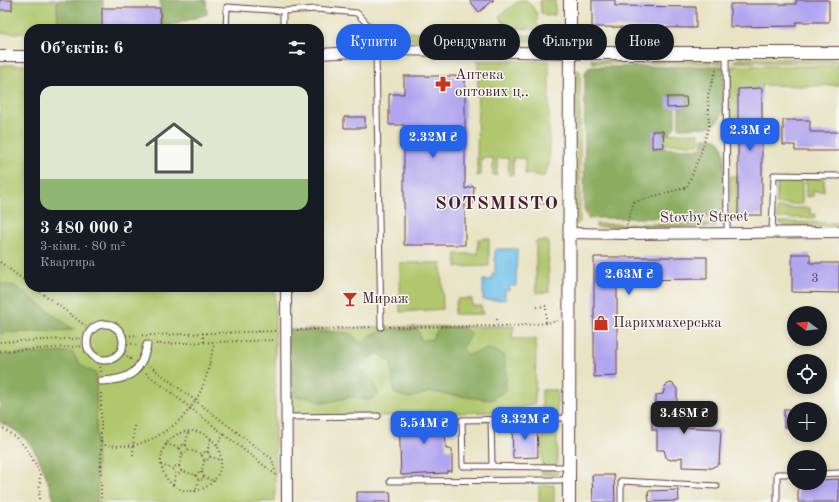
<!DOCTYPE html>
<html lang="uk">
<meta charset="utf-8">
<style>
:root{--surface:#171b24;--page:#20242c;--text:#f1f3f6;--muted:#9ea1a6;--line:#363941;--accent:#2563eb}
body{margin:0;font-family:"Old Standard TT",serif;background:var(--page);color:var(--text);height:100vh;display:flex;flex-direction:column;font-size:15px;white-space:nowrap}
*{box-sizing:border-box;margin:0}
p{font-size:13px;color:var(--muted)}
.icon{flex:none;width:22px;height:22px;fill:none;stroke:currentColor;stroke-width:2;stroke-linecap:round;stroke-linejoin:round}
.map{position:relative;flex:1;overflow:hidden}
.sheet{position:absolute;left:24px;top:24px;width:300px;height:268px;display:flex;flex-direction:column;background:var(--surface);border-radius:16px;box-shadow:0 2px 6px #0003}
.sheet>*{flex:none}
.hud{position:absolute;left:336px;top:24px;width:380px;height:36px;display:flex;gap:8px}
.needle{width:26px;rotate:286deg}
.controls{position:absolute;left:787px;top:306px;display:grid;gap:8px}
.controls a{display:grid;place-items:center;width:40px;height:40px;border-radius:50%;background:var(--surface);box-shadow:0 2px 6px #0003;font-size:20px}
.price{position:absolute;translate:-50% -34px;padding:0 9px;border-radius:8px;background:var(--accent);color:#fff;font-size:13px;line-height:26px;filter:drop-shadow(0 1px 2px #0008)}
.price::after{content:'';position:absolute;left:50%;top:24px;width:12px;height:9px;margin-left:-6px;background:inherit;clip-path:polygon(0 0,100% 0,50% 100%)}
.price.selected{background:#222;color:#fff}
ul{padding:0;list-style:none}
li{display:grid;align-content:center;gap:8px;height:212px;padding:0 16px}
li+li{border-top:1px solid var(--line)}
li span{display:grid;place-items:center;height:124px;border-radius:12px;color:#555}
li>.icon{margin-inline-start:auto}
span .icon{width:72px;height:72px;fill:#fffc;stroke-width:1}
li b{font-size:17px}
h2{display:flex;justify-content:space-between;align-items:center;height:48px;padding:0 16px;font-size:17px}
.tag{padding:0 14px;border-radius:18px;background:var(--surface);box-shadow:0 2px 6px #0003;font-size:14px;line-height:36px}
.tag.selected{background:var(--accent);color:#fff}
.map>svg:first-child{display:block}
</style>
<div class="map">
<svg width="839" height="502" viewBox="0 0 839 502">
<rect width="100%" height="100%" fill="#f6f6f2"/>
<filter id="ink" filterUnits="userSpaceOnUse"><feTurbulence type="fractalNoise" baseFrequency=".025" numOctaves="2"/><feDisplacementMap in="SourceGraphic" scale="8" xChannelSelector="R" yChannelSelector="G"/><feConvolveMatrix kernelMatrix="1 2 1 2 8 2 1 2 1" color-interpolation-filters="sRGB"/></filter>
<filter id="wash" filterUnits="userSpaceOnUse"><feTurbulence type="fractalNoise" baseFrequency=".012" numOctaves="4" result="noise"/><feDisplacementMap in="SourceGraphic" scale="16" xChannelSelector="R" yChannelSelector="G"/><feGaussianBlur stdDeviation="0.9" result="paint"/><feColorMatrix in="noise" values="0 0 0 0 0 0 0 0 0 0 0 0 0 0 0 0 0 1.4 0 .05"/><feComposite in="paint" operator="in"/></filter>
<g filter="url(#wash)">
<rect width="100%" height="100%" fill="#e8e3c3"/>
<!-- green -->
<path fill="#b0c76d" stroke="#7d734c" d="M0,0h57l1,29h-29v4h-29z
M520,0h7l11,15 -2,2 2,3 -2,2 3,5 -2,2 -30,-1 -8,-12z
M540,0h15v15l-10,1 -1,-3h-3z
M405,32l56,1 1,7h-58z
M470,33l73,3v5l-73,-1z
M742,58l97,1v4l-106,-1 4,-3z
M718,59l4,4h-129l-2,-3z
M478,61h71v103l-5,12 -19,-2v-16h-12v16l-4,1 -1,-17h-11v17h-4v-17h-12v17l-4,1z
M0,65h29v222h246v215h-220c-12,-35 -18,-64 -55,-80z
M731,66h108v19l-33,1 -44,-1v3l-24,1v39h-8z
M576,69l4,2v151l-3,2 -2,-1z
M699,133v11h-35l-1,-10z
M730,176h8v39h-8z
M784,179h18v25h-26l1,-19z
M806,179h18v12h-11v5l-7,1z
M777,208h33v6h5v4h-38z
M779,222l60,1v4h-54z
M596,224h120v3h-120z
M489,238v28l-33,1v-13h22v-15z
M536,241h12l1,51 -13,1z
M400,263h41l2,46 -43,3z
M457,299h15v7h9l2,8h-29z
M514,326l-2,13h24l-1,64 -24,8 -133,5 -91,1v-87l94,-3z
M542,390h15v85l-15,-1z
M554,485v17h-15v-16z"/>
<!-- forest -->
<path fill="#8cac60" stroke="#6b6646" d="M57,0h46l-1,29h-44z
M160,0h46l1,14 -46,15z
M723,66l1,45 -6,10 -10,6 -29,1v-21h8l-1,-10h-19l8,10v19l-6,8h-6v-3h-11v17l50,1 1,-11c13,0 19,0 21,15v65h-136l-4,-8 1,-136 3,-6 5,-1z
M0,284l15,2 59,44 -74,3z
M462,327l10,7 -10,13 5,8 21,-6 15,5 3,16v20l-15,10 -61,-8 -21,6 -15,-5 -3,-31 -13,-9 -14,7 -5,7 15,15 4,12 -9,6 -20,-3 -25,6 -15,-6h-22v-67l63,3 11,11 10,-9 15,-5 32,-1 3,12 11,-2 7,-11z
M72,352c7,12 11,16 24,21l1,129h-42c-12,-35 -18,-64 -55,-80v-67z"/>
<!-- water -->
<path fill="#70c1eb" stroke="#5d708b" d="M495,249h22l-1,37h-7v4h-4v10h-22v-20h9v-6h3z"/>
<g id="blocks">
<!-- building -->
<path fill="#b0a5ef" d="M0,0h12v10h-12z
M469,0h25l-15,12z
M592,0h23v6l81,1v21l-104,-1z
M796,0h33v22h-33v4l-66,1v-23h66z
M102,8h58l1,21h-59z
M404,76h61v113l9,-3 -1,18 -8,-2v43h-61v-120h-15v-31h15z
M762,88v127h-24v-126z
M667,97h19l1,10 -20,1z
M344,117h21v11h-21z
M783,120h27v12h29v19h-44v-6h-12z
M652,131h11l1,16 -12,1z
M792,254h18v9h29v30l-47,-1z
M594,257h113v22l-90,1v96l-23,1z
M670,383l3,1 4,5v38l44,2 -2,35 -8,4 -29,-1v-10l-11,3 -3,-1 -2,-2 -2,-7h-7v-20h-5v-15h4v-20l7,-1 2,-8z
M784,409h10v18h-10z
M445,414l1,35h6v22h-5v2l-46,2 -2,-60z
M512,424h25l1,33 -25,1z
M592,475h22l1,27h-22z
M839,479v23h-41v-19h22v-3z
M678,490l1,11 -30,1 -1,-11z
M357,492h33l1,10h-34z"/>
</g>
</g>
<g filter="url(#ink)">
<use href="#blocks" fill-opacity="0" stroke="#623c42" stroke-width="1"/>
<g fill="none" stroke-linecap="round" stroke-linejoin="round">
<defs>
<path id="service" d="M226,29l1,-22 56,4 34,-2 40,4 34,37
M283,29v-18
M376,52l5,275
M726,54l1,179
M772,232l2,-57 65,1
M287,417l91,-1
M491,420l1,46
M568,467l-105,-1 -1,-46 107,-2
M820,474l19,-1
M390,481l179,-1
M621,502v-21l96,5
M777,502v-28h17"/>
<path id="pedestrian" d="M87 342a18 18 0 1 1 36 0a18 18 0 1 1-36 0Z
M101,381c28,-1 40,-8 46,-36"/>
<path id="minor" d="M319,54l73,-4 178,3
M0,56h29
M570,233l57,1 212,-2
M286,287l1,215"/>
<path id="tertiary" d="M570,53h269
M569,502l1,-502"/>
</defs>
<!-- service casing -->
<use href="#service" stroke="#623c42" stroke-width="7"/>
<!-- pedestrian casing -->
<use href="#pedestrian" stroke="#623c42" stroke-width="9"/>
<!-- minor casing -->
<use href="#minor" stroke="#623c42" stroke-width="12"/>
<!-- tertiary casing -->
<use href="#tertiary" stroke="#623c42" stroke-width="14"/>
<!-- path -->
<path stroke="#623c42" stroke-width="2" stroke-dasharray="1 3" stroke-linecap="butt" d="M536,206l4,-2h18
M627,225l1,-5 6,-18 53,-15 13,-32 9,-29 -1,-31 9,-28
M0,262l29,22
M34,287l57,43
M537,307l9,-1v17
M497,319l1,7
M389,327l125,-1 32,-3 12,-2
M297,330l75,-3
M203,333l1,10
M122,336l154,-5
M0,342l87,-4
M123,344h14
M156,344l119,-4
M0,351l87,-5
M120,352l12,8
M99,359l2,13
M150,366l122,93 3,12
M146,373l130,102
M0,426l19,14 10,12 11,21 -1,29
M161 461a30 30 0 1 1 60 0a30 30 0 1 1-60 0Z
M166,444l14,4
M101,445c11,0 23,2 34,0 13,-3 25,-10 36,-18 30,-22 36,-49 43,-84
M185,445l4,-14
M217,445l7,-11
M180 449a4 4 0 1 1 8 0a4 4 0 1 1-8 0Z
M188,450l14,4
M207,452l4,-14
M202 456a4 4 0 1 1 8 0a4 4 0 1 1-8 0Z
M133,455l1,-31
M210,457l11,3
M161,465l13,4
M179,466l4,-13
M173 470a4 4 0 1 1 8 0a4 4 0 1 1-8 0Z
M181,471l15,4
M196 476a4 4 0 1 1 8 0a4 4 0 1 1-8 0Z
M201,473l4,-14
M203,477l12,4
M173,485l3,-11
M195,492l4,-12
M101,502v-112"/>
<!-- service -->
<use href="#service" stroke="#fff" stroke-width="5"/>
<!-- pedestrian -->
<use href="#pedestrian" stroke="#fff" stroke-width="7"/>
<!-- minor -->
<use href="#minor" stroke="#fff" stroke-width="10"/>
<!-- tertiary -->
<use href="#tertiary" stroke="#fff" stroke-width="12"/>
</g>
</g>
<!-- icons -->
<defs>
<symbol id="pharmacy-bare" viewBox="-9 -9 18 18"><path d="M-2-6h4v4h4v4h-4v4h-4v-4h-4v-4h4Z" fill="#c8321e" stroke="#f6f6f2" stroke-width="2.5" paint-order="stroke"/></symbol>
<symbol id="bar-bare" viewBox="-9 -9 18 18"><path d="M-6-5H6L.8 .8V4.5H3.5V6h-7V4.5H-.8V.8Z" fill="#c8321e" stroke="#f6f6f2" stroke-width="2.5" paint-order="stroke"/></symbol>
<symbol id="shop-bare" viewBox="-9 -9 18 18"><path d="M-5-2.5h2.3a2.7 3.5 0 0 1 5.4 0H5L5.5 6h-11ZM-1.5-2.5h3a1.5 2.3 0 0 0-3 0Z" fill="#c8321e" stroke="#f6f6f2" stroke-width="2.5" paint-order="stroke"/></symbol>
</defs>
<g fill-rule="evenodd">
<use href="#pharmacy-bare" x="432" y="73" width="22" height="22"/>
<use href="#bar-bare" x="339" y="288" width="22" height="22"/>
<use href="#shop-bare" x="590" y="312" width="22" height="22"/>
</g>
<g text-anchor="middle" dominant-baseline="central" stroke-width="3" stroke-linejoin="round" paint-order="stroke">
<!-- number labels -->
<g font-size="13" fill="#64405c">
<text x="815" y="278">3</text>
</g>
<!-- poi labels -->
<g font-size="15" fill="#4a1f2b" stroke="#f6f6f2" text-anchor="start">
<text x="455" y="75">Аптека<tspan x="455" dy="17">оптових ц‥</tspan></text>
<text x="362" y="299">Мираж</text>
<text x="613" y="323">Парихмахерська</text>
</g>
<!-- street labels -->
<g font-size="15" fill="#4a1f2b" stroke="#f6f6f2">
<text transform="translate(704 218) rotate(-1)">Stovby Street</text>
</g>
<!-- district labels -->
<g font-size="19" font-weight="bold" letter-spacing="1" fill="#4a1f2b" stroke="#f6f6f2">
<text x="497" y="204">SOTSMISTO</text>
</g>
</g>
</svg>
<div class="controls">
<a><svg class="needle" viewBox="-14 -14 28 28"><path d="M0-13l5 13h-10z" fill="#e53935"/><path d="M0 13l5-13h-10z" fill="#9ea1a6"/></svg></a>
<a><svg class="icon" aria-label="locate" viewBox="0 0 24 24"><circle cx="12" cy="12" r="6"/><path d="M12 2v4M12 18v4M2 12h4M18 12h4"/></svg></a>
<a>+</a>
<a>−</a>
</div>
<b class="price" style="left:750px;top:152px">2.3M ₴</b>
<b class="price" style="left:433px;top:159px">2.32M ₴</b>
<b class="price" style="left:629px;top:296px">2.63M ₴</b>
<b class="price selected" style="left:684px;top:435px">3.48M ₴</b>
<b class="price" style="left:525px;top:441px">3.32M ₴</b>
<b class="price" style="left:424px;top:445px">5.54M ₴</b>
<div class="hud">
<a class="tag selected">Купити</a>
<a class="tag">Орендувати</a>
<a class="tag">Фільтри</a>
<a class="tag">Нове</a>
</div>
<section class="sheet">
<h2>Об’єктів: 6<svg class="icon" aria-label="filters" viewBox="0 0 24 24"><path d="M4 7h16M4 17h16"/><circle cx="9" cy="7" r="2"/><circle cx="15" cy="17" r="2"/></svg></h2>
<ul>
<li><span style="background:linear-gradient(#dfe7d0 75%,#8fb573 0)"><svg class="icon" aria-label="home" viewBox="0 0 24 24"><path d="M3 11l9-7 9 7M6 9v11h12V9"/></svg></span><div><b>3 480 000 ₴</b><p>3-кімн. · 80 m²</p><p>Квартира</p></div></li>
</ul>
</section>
</div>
